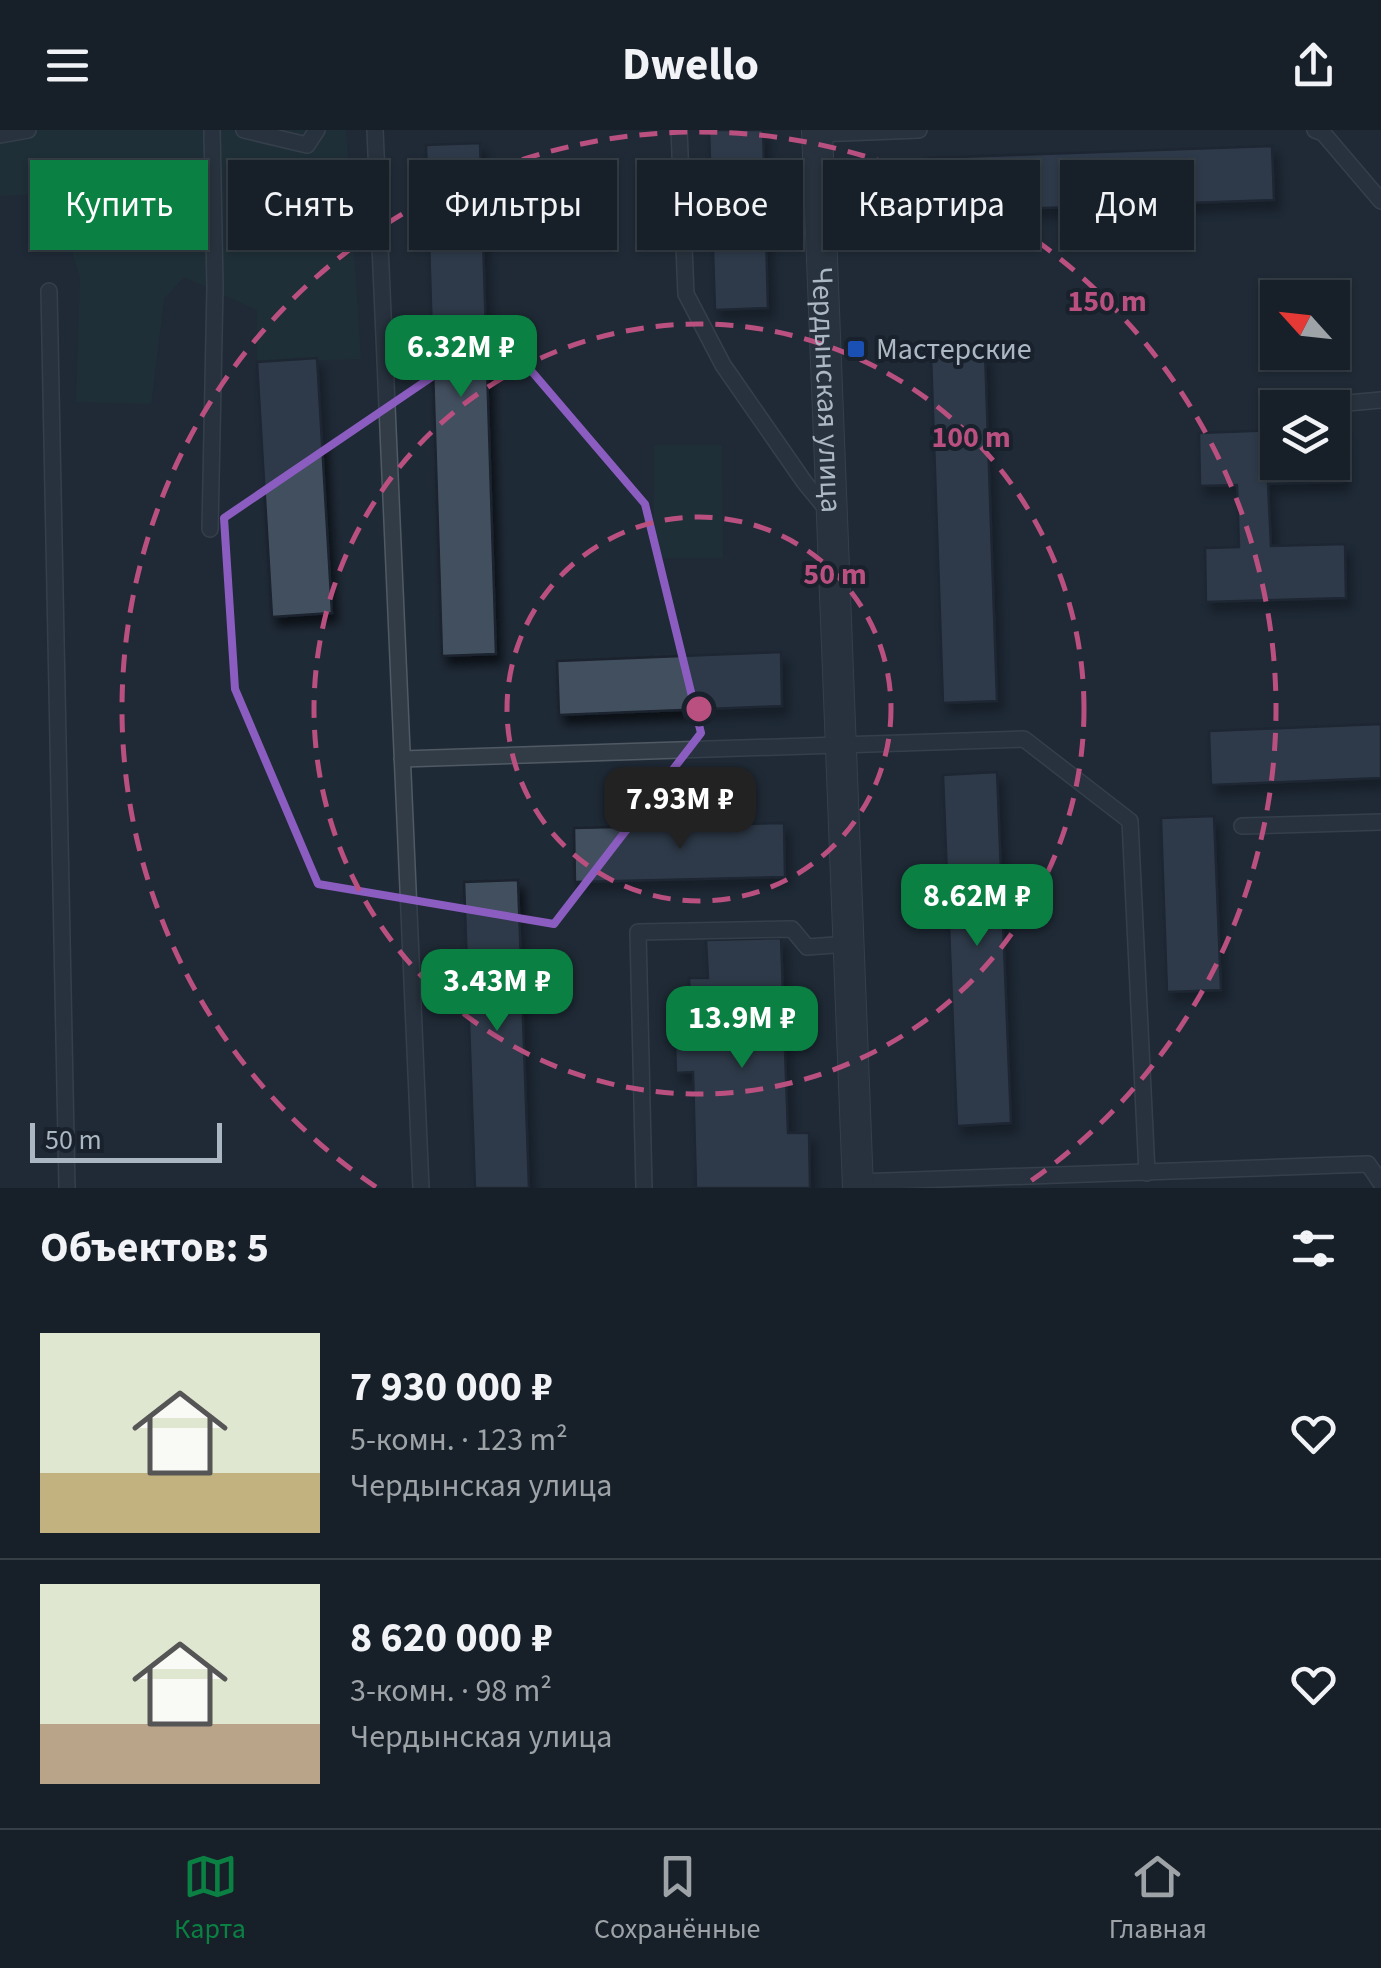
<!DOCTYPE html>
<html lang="ru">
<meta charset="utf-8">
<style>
:root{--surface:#172029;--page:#202831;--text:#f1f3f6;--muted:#9ea3a8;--line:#363e46;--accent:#0b8043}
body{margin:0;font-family:"Source Sans 3",sans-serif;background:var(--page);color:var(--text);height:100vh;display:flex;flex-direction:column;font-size:38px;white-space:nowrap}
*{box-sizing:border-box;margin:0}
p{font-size:32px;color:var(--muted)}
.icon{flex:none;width:55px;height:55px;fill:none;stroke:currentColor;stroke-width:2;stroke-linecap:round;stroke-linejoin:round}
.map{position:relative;height:1058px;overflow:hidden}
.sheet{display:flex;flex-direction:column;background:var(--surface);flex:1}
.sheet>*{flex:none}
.top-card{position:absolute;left:30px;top:30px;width:1322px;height:90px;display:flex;gap:20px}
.needle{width:65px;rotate:297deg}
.fabs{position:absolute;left:1260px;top:150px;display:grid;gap:20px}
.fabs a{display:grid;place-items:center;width:90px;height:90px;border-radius:0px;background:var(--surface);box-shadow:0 2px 8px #0004,0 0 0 2px var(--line);font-size:50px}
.scale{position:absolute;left:30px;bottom:25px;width:192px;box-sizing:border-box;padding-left:10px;border:5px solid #acb7c4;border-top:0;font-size:28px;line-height:35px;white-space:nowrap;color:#acb7c4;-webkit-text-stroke:8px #18212c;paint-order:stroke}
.price{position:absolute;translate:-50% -85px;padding:0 22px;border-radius:20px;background:var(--accent);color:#fff;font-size:32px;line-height:65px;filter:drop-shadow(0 2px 5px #0008)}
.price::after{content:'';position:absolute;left:50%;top:60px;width:30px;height:22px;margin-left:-15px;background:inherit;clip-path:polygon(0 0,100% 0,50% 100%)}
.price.active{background:#222;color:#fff}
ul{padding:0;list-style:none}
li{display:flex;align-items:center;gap:30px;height:250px;padding:0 40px}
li+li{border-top:2px solid var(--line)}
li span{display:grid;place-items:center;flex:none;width:280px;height:200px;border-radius:0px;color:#555}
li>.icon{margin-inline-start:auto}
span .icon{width:120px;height:120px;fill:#fffc;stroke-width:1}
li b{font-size:42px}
h2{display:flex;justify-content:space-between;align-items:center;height:120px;padding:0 40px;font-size:42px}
.tag{padding:0 35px;border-radius:0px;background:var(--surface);box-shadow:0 2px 8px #0004,0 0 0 2px var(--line);font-size:35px;line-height:90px}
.tag.active{background:var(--accent);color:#fff}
header{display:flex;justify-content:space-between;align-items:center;height:130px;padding:0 40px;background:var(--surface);font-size:45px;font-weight:700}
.tabs{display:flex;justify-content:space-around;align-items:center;height:140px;border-top:2px solid var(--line);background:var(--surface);font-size:28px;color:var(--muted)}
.tabs a{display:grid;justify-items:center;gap:5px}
.tabs .active{color:var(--accent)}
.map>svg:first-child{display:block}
</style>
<header><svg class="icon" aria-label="menu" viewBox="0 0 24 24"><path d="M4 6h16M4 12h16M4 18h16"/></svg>Dwello<svg class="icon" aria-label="share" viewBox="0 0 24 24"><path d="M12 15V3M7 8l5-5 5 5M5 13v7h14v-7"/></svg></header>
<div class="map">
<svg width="1381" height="1058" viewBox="0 0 1381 1058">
<defs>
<filter id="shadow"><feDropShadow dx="5.5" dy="9" stdDeviation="5" flood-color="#0009"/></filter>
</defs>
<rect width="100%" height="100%" fill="#1f2a37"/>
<!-- green -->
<path fill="#213638" d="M0,0h346l15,229 -104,3v-52l-73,-33 -20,22 -13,105 -75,-2 4,-123 -24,-86 -56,3z
M654,315h68l1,113h-69z"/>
<!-- building -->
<path fill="#42505f" stroke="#1a232e" stroke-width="2.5" filter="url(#shadow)" d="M709,0h54l5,178 -53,2z
M480,13l16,511 -54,2 -16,-511z
M1272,16l2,54 -344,12 -2,-54z
M985,223l12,348 -54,2 -12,-348z
M317,228l15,255 -60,4 -15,-255z
M1332,298h9l2,54 -75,2 3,62 74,-2 1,54 -140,4 -1,-54 34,-1 -2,-62 -37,1 -1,-53 79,-3v32h54z
M781,522l1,54 -223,9 -2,-54z
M1381,594v54l-170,7 -2,-54z
M997,642l14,351 -54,3 -14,-351z
M1214,686l7,174 -54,2 -6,-174z
M784,693l1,54 -210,5 -1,-54z
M518,750l11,308h-54l-11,-306z
M781,808l7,195h21l1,55h-114l-3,-116 -17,1 -1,-34 17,-1 -3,-60h19l-2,-38z"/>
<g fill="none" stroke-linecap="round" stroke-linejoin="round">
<defs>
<path id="service" d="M244,0l63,15 10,-15
M375,0l46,1058
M679,0l7,164 37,71 82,118 24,29
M1315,0l8,3 58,68
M817,4l102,-4
M0,5l28,-5
M49,161l18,897
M1326,275l55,-5
M210,399l5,-242 -3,-157
M402,629l622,-20 106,82 17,352
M1242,696l139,-4
M858,1052l510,-18 13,19
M644,1058l-6,-256 154,-3 15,18 41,-3"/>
<g id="minor">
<path id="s1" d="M817,0l41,1058"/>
</g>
</defs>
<!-- service casing -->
<use href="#service" stroke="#505a65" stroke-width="18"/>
<!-- minor casing -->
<use href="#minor" stroke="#505a65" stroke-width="32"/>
<!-- service -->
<use href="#service" stroke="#323c47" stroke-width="15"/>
<!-- minor -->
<use href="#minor" stroke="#323c47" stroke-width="30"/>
</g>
<!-- marked area -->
<path d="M0 0H1381V1058H0ZM498,202l147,172 56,229 -147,191 -236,-40 -83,-195 -11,-171z" fill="#1f2a37" fill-opacity=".55" fill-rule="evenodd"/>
<path fill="none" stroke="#8c5dc1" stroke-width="8" stroke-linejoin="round" d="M498,202l147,172 56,229 -147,191 -236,-40 -83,-195 -11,-171z"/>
<!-- distance rings -->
<g fill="none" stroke="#ba5080" stroke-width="5" stroke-dasharray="18 12">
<circle cx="699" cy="579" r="192"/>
<circle cx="699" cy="579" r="385"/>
<path d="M376 1057A577 577 0 1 1 1022 1057"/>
</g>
<!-- markers -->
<rect fill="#1a4fb4" stroke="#18212c" stroke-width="4" x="846" y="209" width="20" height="20" rx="5"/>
<g text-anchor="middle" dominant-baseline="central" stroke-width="8" stroke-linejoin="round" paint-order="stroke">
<!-- poi labels -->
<g font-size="30" fill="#acb7c4" stroke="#18212c" text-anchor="start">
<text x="876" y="219">Мастерские</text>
</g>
<!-- street labels -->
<g font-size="30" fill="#acb7c4" stroke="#18212c">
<text stroke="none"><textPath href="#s1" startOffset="260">Чердынская улица</textPath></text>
</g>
</g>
<circle cx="699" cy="579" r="15" fill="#ba5080" stroke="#18212c" stroke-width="5"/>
<g font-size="30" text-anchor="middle" font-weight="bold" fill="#ba5080" stroke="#18212c" stroke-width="8" stroke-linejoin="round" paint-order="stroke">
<text x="1107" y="181">150 m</text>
<text x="971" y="317">100 m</text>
<text x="835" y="454">50 m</text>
</g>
</svg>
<div class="fabs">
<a><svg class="needle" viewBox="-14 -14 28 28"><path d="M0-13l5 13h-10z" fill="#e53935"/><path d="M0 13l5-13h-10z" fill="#9ea3a8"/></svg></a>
<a><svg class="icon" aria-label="layers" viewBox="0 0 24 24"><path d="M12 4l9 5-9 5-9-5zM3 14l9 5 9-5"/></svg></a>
</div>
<div class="scale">50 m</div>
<b class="price" style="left:461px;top:270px">6.32M ₽</b>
<b class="price active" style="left:680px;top:722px">7.93M ₽</b>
<b class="price" style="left:977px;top:819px">8.62M ₽</b>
<b class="price" style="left:497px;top:904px">3.43M ₽</b>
<b class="price" style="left:742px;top:941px">13.9M ₽</b>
<div class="top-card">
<a class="tag active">Купить</a>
<a class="tag">Снять</a>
<a class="tag">Фильтры</a>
<a class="tag">Новое</a>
<a class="tag">Квартира</a>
<a class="tag">Дом</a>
</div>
</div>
<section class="sheet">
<h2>Объектов: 5<svg class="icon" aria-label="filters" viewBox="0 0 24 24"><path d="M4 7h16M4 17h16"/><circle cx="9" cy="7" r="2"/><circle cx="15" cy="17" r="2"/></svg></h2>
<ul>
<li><span style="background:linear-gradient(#dfe7d0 70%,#c2b280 0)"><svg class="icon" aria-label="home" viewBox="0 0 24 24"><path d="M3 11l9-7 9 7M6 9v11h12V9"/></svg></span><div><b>7 930 000 ₽</b><p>5-комн. · 123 m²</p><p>Чердынская улица</p></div><svg class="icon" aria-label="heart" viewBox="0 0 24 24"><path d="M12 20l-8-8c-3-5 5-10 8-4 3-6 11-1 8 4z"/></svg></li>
<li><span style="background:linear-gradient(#dfe7d0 70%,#b9a48a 0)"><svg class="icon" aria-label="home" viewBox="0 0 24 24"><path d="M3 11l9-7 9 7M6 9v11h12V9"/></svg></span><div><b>8 620 000 ₽</b><p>3-комн. · 98 m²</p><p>Чердынская улица</p></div><svg class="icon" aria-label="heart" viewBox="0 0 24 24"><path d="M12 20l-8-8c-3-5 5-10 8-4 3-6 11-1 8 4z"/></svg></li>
</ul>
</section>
<nav class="tabs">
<a class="active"><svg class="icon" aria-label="map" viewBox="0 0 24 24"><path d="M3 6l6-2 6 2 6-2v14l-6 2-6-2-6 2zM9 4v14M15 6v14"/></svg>Карта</a>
<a><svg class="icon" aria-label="saved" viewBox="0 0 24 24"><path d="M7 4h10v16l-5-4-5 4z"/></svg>Сохранённые</a>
<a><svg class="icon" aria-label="home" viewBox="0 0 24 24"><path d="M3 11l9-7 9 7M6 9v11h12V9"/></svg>Главная</a>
</nav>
